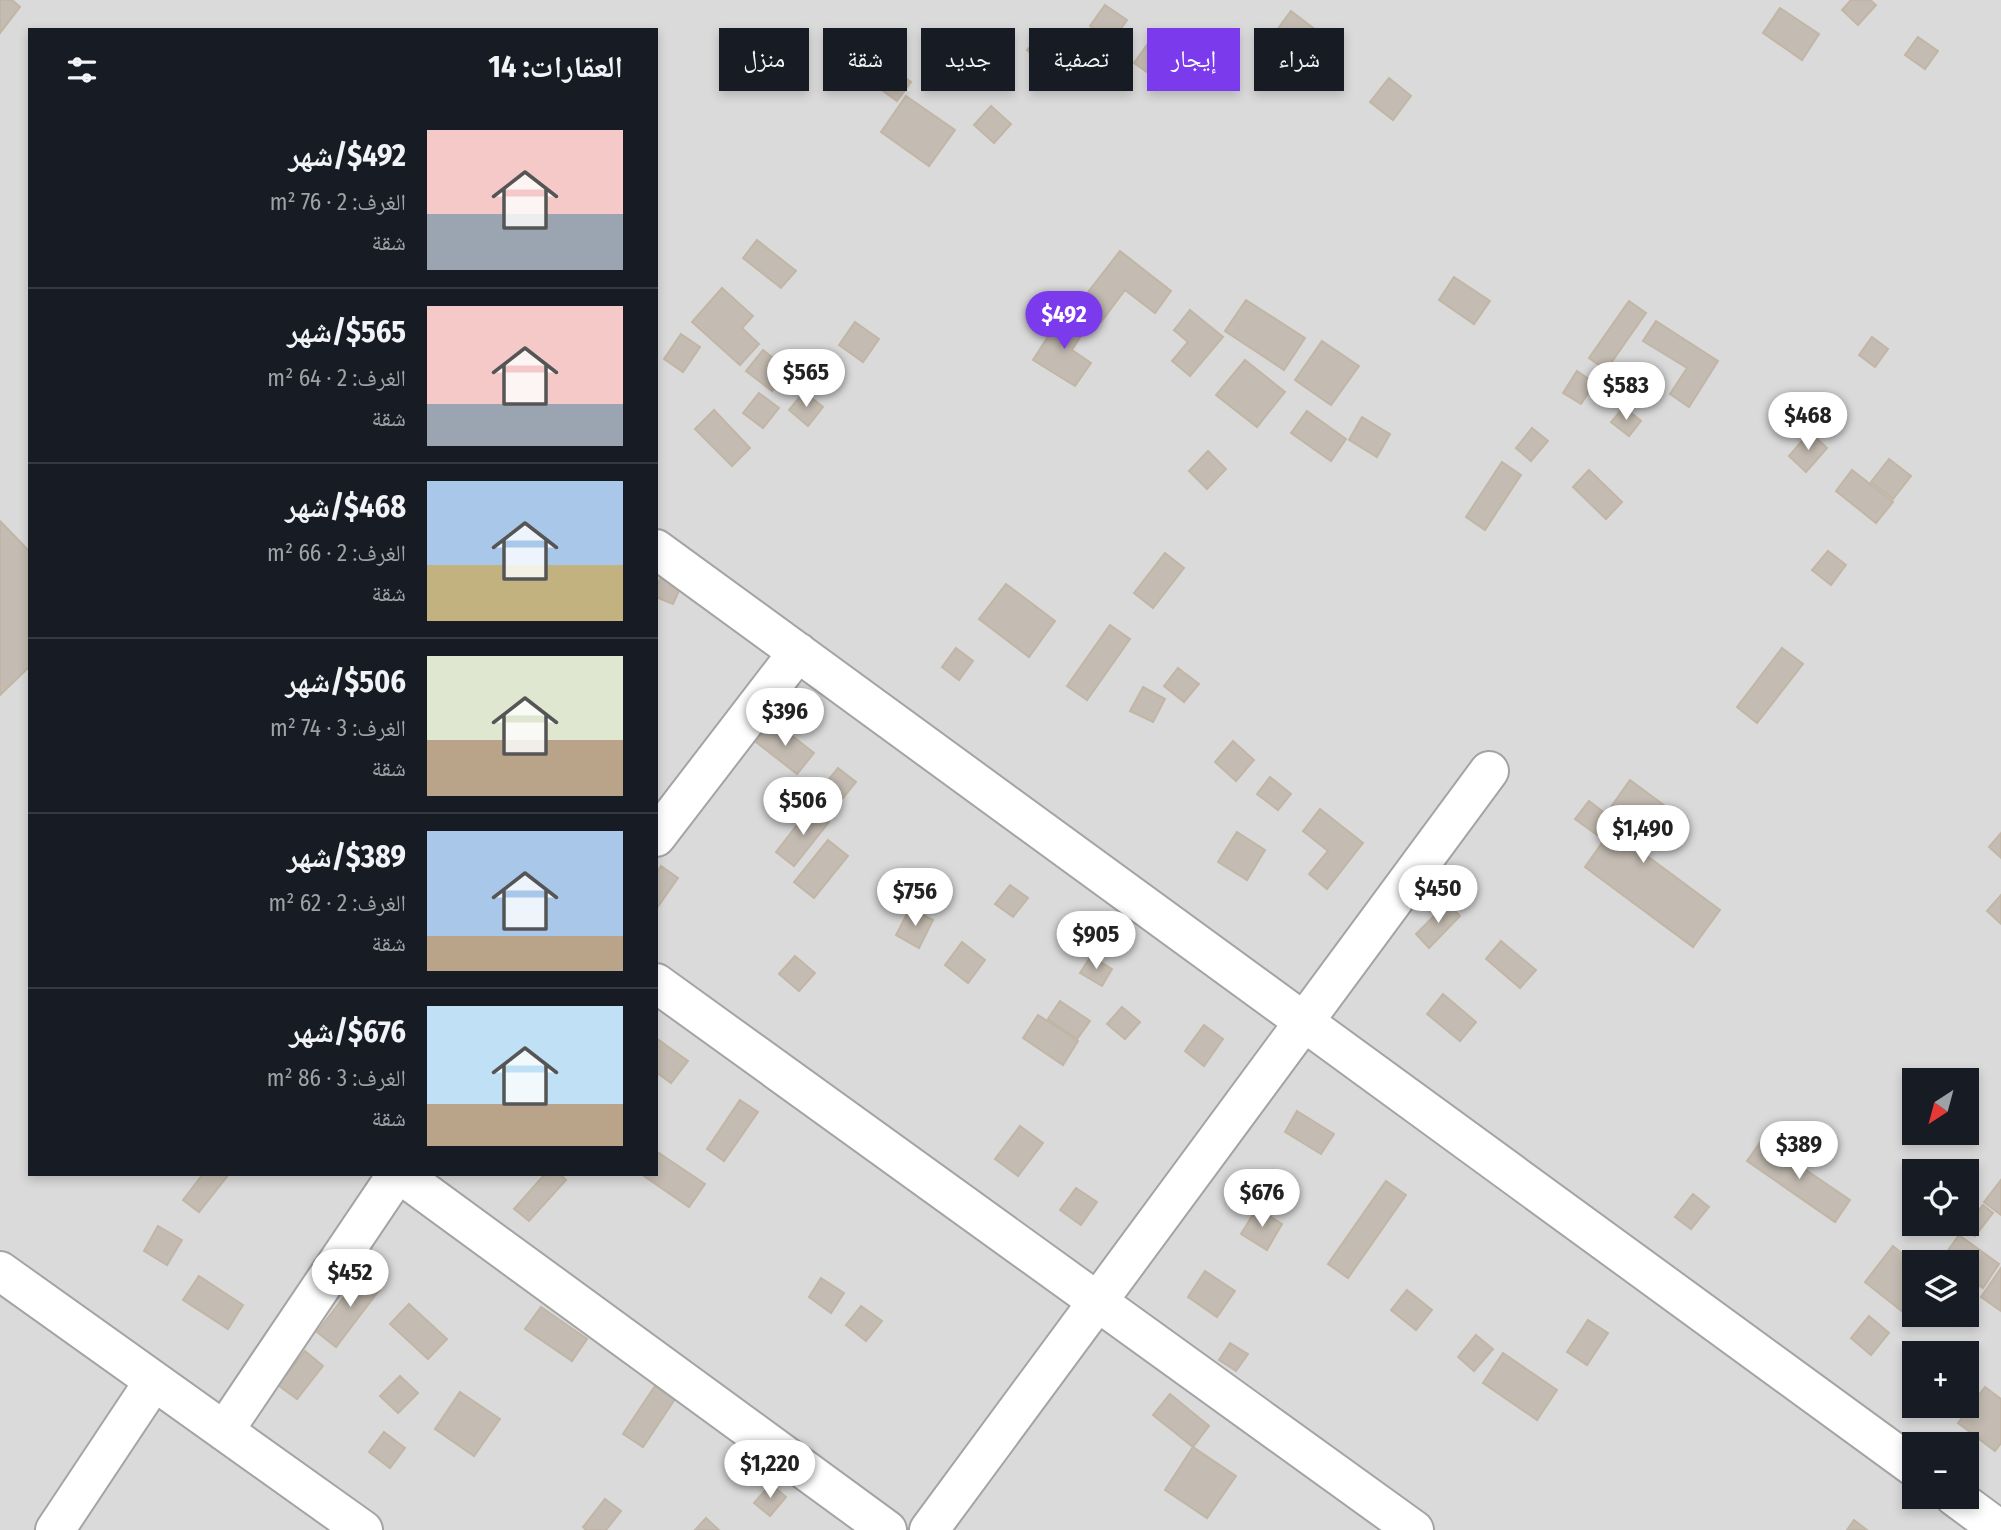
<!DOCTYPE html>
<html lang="ar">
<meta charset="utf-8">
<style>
:root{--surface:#171b24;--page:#20242c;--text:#f1f3f6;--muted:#9ea1a6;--line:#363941;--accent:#7c3aed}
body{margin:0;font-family:"Fira Sans Condensed","Noto Naskh Arabic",sans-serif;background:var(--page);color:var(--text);direction:rtl;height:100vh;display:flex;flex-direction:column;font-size:26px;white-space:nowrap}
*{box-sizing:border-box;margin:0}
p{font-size:23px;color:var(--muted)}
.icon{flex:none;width:38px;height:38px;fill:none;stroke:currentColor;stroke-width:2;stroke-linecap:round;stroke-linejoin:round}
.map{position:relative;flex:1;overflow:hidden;direction:ltr}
.panel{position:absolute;left:28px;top:28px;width:630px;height:1148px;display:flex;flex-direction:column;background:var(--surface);border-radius:0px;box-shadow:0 4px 10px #0003;direction:rtl}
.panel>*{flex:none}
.banner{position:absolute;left:679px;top:28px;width:665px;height:63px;direction:rtl;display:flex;gap:14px}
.needle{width:46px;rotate:216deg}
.controls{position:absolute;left:1902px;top:1068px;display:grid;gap:14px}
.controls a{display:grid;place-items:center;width:77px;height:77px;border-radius:0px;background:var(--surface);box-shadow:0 4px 10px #0003;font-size:35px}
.price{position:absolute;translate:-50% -60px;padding:0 16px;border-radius:24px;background:#fff;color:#222;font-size:23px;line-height:46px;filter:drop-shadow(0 2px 4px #0008)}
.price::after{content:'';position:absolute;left:50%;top:42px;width:21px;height:16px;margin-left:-10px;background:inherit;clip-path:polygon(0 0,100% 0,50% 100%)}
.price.selected{background:var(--accent);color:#fff}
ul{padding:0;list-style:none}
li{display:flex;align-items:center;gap:21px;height:175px;padding:0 35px}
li+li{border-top:2px solid var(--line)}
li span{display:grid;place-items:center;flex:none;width:196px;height:140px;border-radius:0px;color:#555}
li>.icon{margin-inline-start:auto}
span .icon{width:84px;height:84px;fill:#fffc;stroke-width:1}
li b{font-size:30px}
h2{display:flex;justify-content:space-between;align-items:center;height:84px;padding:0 35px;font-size:30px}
.chip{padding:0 24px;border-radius:0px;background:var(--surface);box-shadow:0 4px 10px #0003;font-size:24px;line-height:63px}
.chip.selected{background:var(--accent);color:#fff}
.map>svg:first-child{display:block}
</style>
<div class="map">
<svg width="2001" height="1530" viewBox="0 0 2001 1530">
<rect width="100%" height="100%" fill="#efede3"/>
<!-- residential -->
<path fill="#dbdada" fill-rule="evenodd" d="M0,0h2001v1530h-2001zM30,30h626v1144h-626zM1914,1080h53v52h-53zM1914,1171h53v52h-53zM1914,1262h53v52h-53zM1914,1353h53v52h-53zM1914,1444h53v52h-53z"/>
<!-- building -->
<path fill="#c4bcb2" stroke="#c1b6a5" stroke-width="2" d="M0,0h12l8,7 -20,26z
M1851,0h19l6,5 -18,20 -16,-15z
M1105,5l22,15 -15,21 -22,-15z
M1780,8l39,26 -17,26 -39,-27z
M1291,11l38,29 -16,23 -39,-29z
M1918,37l20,14 -13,18 -20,-14z
M1038,38l29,26 -11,13 -29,-27z
M1147,45l18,13 -12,18 -19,-13z
M881,60l30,22 -14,19 -30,-22z
M1389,78l22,18 -18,24 -23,-18z
M906,96l49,34 -26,36 -48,-34z
M991,106l20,18 -17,19 -20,-18z
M757,240l39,31 -15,17 -38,-30z
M1120,251l51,40 -16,22 -30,-23 -24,32 -23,-17z
M1454,277l36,24 -16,23 -35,-24z
M722,288l31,28 -11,12 17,16 -19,21 -48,-43z
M1246,300l59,38 -21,32 -59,-39z
M1629,301l17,12 -40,57 -17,-12z
M1190,310l33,27 -33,39 -18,-15 16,-19 -14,-12z
M1063,313l23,15 -14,22 19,13 -16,23 -42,-26z
M1656,321l62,40 -29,46 -19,-13 17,-26 -44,-27z
M855,322l24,17 -16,23 -24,-17z
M681,334l19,13 -17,25 -19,-13z
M1872,337l16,12 -13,18 -16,-12z
M1322,341l37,25 -28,39 -36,-25z
M763,350l25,20 -16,21 -26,-20z
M1245,360l40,32 -28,35 -41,-32z
M1577,371l18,12 -14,21 -18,-11z
M804,392l19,15 -15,19 -19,-16z
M759,393l20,15 -16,20 -20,-15z
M1624,407l17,14 -12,15 -18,-14z
M714,410l36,38 -18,18 -37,-37z
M1307,411l39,28 -15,22 -40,-28z
M1362,417l28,17 -13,23 -28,-17z
M1532,428l16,13 -17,20 -15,-13z
M1810,432l17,16 -21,24 -17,-16z
M1208,451l18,18 -19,20 -18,-18z
M1889,459l22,17 -18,23 -22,-17z
M1502,462l19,13 -36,55 -19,-13z
M1589,470l33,32 -16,17 -33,-32z
M1852,470l41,32 -17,21 -40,-32z
M0,521l30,31v114l-30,29z
M1828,551l18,14 -15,20 -19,-15z
M1165,553l19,15 -31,40 -19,-15z
M663,572l21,8 -11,24 -17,-7v-9z
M1006,584l49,37 -26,36 -50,-38z
M1110,625l20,14 -43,61 -20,-14z
M956,648l17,13 -14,19 -17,-13z
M1782,648l21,16 -46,59 -20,-16z
M1178,668l21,16 -15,18 -20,-16z
M1143,687l22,12 -12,23 -23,-11z
M773,721l41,32 -17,21 -41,-32z
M1233,741l21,19 -18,21 -21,-19z
M838,768l18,14 -22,27 -18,-14z
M1270,777l21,17 -13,16 -21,-16z
M1630,780l35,26 -30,41 85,63 -27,37 -108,-80 19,-27 -29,-21 14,-18 17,13z
M811,807l18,15 -35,44 -18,-14z
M1320,809l43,34 -36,46 -18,-15 19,-23 -25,-20z
M1237,832l28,18 -18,30 -29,-18z
M2001,833v25l-12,-11z
M828,840l20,16 -34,42 -20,-16z
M661,866l17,12 -21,30 -1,-34z
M1010,885l18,13 -15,19 -18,-13z
M2001,895v29l-14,-13z
M1447,903l13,13 -31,32 -13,-14z
M910,908l23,12 -14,28 -23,-13z
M1501,941l35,29 -16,18 -34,-29z
M962,942l23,18 -17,23 -23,-18z
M795,956l20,17 -16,18 -20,-17z
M1091,956l21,13 -10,17 -22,-13z
M1443,994l33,28 -16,19 -33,-27z
M1060,1001l30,20 -13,18 -29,-20z
M1122,1007l18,15 -15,17 -18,-15z
M1038,1015l40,26 -15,24 -40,-27z
M1204,1025l19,14 -19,27 -19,-15z
M656,1038l32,23 -17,22 -15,-11z
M740,1100l18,12 -34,49 -17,-12z
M1297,1111l37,23 -13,20 -36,-22z
M1020,1126l23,17 -25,33 -23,-17z
M1762,1140l88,60 -15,22 -88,-61z
M656,1151l49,33 -16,23 -48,-33h15z
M203,1174h26l-30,38 -16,-12z
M545,1174h15l6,6 -37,41 -15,-12z
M2001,1180v35l-17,-13z
M1386,1181l20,14 -58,83 -20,-14z
M1076,1188l21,14 -16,23 -21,-15z
M1693,1194l16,13 -18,22 -16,-12z
M1983,1205l10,8 -18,23 -10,-8z
M1257,1208l25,16 -15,26 -26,-16z
M158,1226l24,14 -15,25 -23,-14z
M1959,1235l40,29 -16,24 -16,-11v-15h-22l-3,-3z
M1893,1246l21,17v34l-11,15 -38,-30z
M2001,1268v43l-20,-14z
M364,1271l19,14 -47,62 -19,-15z
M1205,1271l30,20 -18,26 -29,-20z
M199,1276l44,29 -15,24 -45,-29z
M821,1278l23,15 -13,20 -22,-16z
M1967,1287l9,6 -9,14z
M1407,1290l25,20 -16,20 -25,-20z
M409,1304l38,35 -19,20 -38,-35z
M861,1306l21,15 -16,20 -20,-16z
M541,1307l46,32 -15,22 -47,-32z
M1937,1314h25l-8,12z
M1869,1316l20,17 -18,22 -20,-17z
M1588,1320l20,13 -21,32 -20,-13z
M1476,1335l17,14 -19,22 -16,-14z
M1230,1343l18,11 -12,17 -17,-11z
M305,1351l18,15 -26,33 -19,-14z
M1503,1353l54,37 -20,30 -54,-37z
M400,1376l18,17 -20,20 -18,-17z
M655,1386l20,13 -32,48 -20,-13z
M1985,1387l16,12v44l-6,8 -37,-28z
M460,1392l40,27 -26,37 -39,-27z
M1170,1394l39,32 -16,21 -40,-32z
M384,1432l21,16 -15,20 -21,-16z
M1193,1447l43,29 -29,42 -42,-28z
M771,1484l15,13 -16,19 -16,-13z
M605,1499l16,12 -15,19h-20l-3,-3z
M706,1518l13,12h-24z
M1854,1520l13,10h-20z"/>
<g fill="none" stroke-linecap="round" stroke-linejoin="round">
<defs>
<path id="minor" d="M656,549l1258,918
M656,837l142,-185
M656,983l758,547
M400,1174l487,356
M0,1271l363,259
M224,1431l173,-257
M1954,1496l46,34
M55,1530l99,-149
M929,1530l560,-759"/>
</defs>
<!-- minor casing -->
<use href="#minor" stroke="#a4a4a4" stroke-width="42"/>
<!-- minor -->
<use href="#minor" stroke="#fff" stroke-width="38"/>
</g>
</svg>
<div class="controls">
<a><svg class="needle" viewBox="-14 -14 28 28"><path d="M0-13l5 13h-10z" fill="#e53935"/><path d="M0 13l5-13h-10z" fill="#9ea1a6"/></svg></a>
<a><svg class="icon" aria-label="locate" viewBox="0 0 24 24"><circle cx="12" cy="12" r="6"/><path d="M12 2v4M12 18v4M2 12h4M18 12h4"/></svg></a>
<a><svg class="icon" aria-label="layers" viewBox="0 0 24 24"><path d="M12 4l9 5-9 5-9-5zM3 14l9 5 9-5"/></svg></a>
<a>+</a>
<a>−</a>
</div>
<b class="price selected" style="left:1064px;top:351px">$492</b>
<b class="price" style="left:806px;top:409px">$565</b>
<b class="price" style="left:1626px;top:422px">$583</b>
<b class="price" style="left:1808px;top:452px">$468</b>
<b class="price" style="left:785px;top:748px">$396</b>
<b class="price" style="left:803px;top:837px">$506</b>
<b class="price" style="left:1643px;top:865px">$1,490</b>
<b class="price" style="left:1438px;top:925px">$450</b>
<b class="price" style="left:915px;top:928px">$756</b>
<b class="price" style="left:1096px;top:971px">$905</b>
<b class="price" style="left:1799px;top:1181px">$389</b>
<b class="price" style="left:1262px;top:1229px">$676</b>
<b class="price" style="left:350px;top:1309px">$452</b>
<b class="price" style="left:770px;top:1500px">$1,220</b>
<div class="banner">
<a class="chip">شراء</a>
<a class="chip selected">إيجار</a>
<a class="chip">تصفية</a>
<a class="chip">جديد</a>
<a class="chip">شقة</a>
<a class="chip">منزل</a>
</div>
<section class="panel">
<h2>العقارات: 14<svg class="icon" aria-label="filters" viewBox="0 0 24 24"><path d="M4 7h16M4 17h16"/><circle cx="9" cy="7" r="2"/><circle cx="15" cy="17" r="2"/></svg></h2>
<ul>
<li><span style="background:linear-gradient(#f6c9c9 60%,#9aa5b1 0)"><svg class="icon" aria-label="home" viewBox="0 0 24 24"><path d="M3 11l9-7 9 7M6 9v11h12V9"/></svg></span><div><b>$492/شهر</b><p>الغرف: 2 · 76 m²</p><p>شقة</p></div></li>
<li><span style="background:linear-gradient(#f6c9c9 70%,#9aa5b1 0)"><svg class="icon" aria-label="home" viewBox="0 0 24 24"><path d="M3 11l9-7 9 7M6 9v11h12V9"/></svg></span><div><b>$565/شهر</b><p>الغرف: 2 · 64 m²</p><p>شقة</p></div></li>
<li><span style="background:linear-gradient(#a9c7e8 60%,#c2b280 0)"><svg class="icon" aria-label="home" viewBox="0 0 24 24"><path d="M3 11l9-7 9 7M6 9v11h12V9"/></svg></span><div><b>$468/شهر</b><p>الغرف: 2 · 66 m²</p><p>شقة</p></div></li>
<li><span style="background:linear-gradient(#dfe7d0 60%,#b9a48a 0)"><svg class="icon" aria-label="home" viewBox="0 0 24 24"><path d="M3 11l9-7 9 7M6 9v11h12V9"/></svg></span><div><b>$506/شهر</b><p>الغرف: 3 · 74 m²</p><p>شقة</p></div></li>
<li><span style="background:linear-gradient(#a9c7e8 75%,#b9a48a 0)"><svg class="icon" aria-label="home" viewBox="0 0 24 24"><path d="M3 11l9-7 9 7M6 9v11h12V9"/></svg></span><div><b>$389/شهر</b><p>الغرف: 2 · 62 m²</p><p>شقة</p></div></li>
<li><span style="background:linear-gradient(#bfe0f5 70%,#b9a48a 0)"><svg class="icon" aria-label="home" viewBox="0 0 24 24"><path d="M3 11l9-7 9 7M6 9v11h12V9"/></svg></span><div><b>$676/شهر</b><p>الغرف: 3 · 86 m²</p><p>شقة</p></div></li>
</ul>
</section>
</div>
